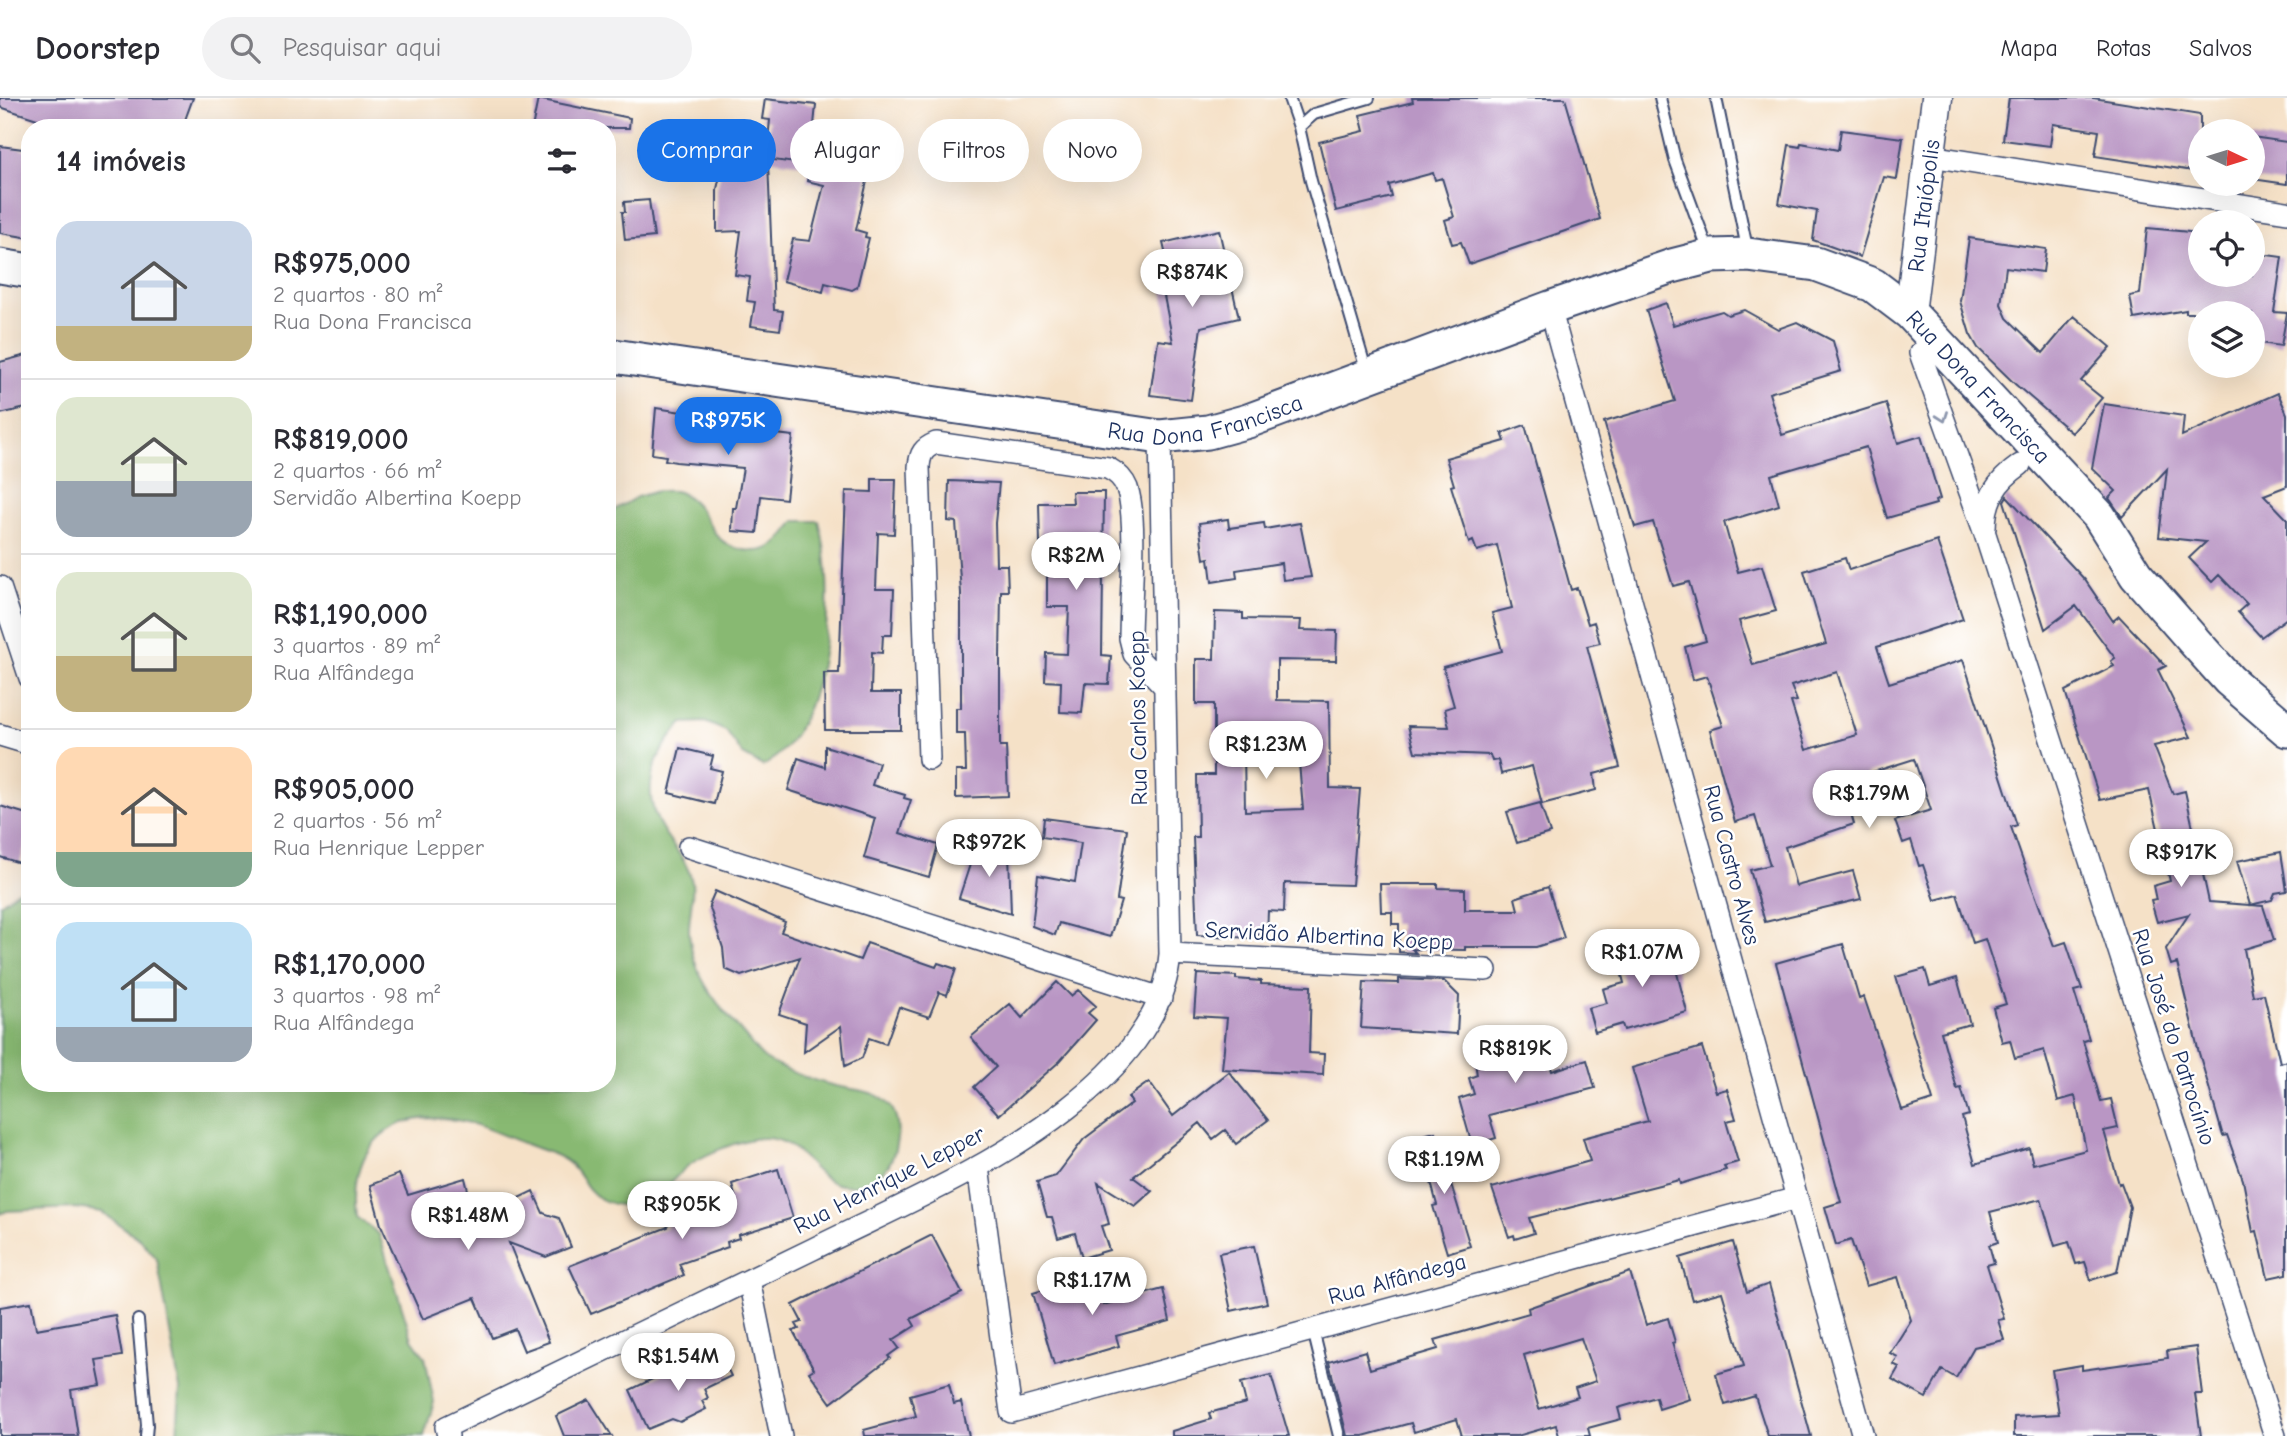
<!DOCTYPE html>
<html lang="pt">
<meta charset="utf-8">
<style>
:root{--surface:#fff;--page:#f2f2f3;--text:#2b2b33;--muted:#7c7c81;--line:#e1e1e2;--accent:#1a73e8}
body{margin:0;font-family:"Comic Neue",sans-serif;background:var(--page);color:var(--text);height:100vh;display:flex;flex-direction:column;font-size:26px;white-space:nowrap}
*{box-sizing:border-box;margin:0}
p{font-size:23px;color:var(--muted)}
.icon{flex:none;width:38px;height:38px;fill:none;stroke:currentColor;stroke-width:2;stroke-linecap:round;stroke-linejoin:round}
.map{position:relative;flex:1;overflow:hidden}
.sheet{position:absolute;left:21px;top:21px;width:595px;height:973px;display:flex;flex-direction:column;background:var(--surface);border-radius:28px;box-shadow:0 7px 28px #0002}
.sheet>*{flex:none}
.guide{position:absolute;left:637px;top:21px;width:665px;height:63px;display:flex;gap:14px}
.needle{width:46px;rotate:94deg}
.fabs{position:absolute;left:2188px;top:21px;display:grid;gap:14px}
.fabs a{display:grid;place-items:center;width:77px;height:77px;border-radius:50%;background:var(--surface);box-shadow:0 7px 28px #0002;font-size:35px}
.price{position:absolute;translate:-50% -60px;padding:0 16px;border-radius:24px;background:#fff;color:#222;font-size:23px;line-height:46px;filter:drop-shadow(0 2px 4px #0008)}
.price::after{content:'';position:absolute;left:50%;top:42px;width:21px;height:16px;margin-left:-10px;background:inherit;clip-path:polygon(0 0,100% 0,50% 100%)}
.price.active{background:var(--accent);color:#fff}
ul{padding:0;list-style:none}
li{display:flex;align-items:center;gap:21px;height:175px;padding:0 35px}
li+li{border-top:2px solid var(--line)}
li span{display:grid;place-items:center;flex:none;width:196px;height:140px;border-radius:21px;color:#555}
li>.icon{margin-inline-start:auto}
span .icon{width:84px;height:84px;fill:#fffc;stroke-width:1}
li b{font-size:30px}
h2{display:flex;justify-content:space-between;align-items:center;height:84px;padding:0 35px;font-size:30px}
.chip{padding:0 24px;border-radius:32px;background:var(--surface);box-shadow:0 7px 28px #0002;font-size:24px;line-height:63px}
.chip.active{background:var(--accent);color:#fff}
header{display:flex;align-items:center;gap:42px;box-sizing:border-box;height:98px;padding:0 35px;background:var(--surface);border-bottom:2px solid var(--line)}
header strong{font-size:33px}
nav{display:flex;gap:38px;margin-inline-start:auto;font-size:24px}
.search{width:490px;height:63px;background:var(--page);display:flex;align-items:center;gap:18px;box-sizing:border-box;padding:0 24px;border-radius:38px;color:var(--muted);font-size:26px}
.map>svg:first-child{display:block}
</style>
<header>
<strong>Doorstep</strong>
<div class="search"><svg class="icon" aria-label="search" viewBox="0 0 24 24"><circle cx="10" cy="10" r="6"/><path d="M15 15l6 6"/></svg>Pesquisar aqui</div>
<nav><a>Mapa</a><a>Rotas</a><a>Salvos</a></nav>
</header>
<div class="map">
<svg width="2287" height="1338" viewBox="0 0 2287 1338">
<rect width="100%" height="100%" fill="#fff"/>
<filter id="ink" filterUnits="userSpaceOnUse"><feTurbulence type="fractalNoise" baseFrequency=".0143" numOctaves="2"/><feDisplacementMap in="SourceGraphic" scale="14" xChannelSelector="R" yChannelSelector="G"/><feConvolveMatrix kernelMatrix="1 2 1 2 8 2 1 2 1" color-interpolation-filters="sRGB"/></filter>
<filter id="wash" filterUnits="userSpaceOnUse"><feTurbulence type="fractalNoise" baseFrequency=".00686" numOctaves="4" result="noise"/><feDisplacementMap in="SourceGraphic" scale="28" xChannelSelector="R" yChannelSelector="G"/><feGaussianBlur stdDeviation="1.57" result="paint"/><feColorMatrix in="noise" values="0 0 0 0 0 0 0 0 0 0 0 0 0 0 0 0 0 1.4 0 .05"/><feComposite in="paint" operator="in"/></filter>
<g filter="url(#wash)">
<rect width="100%" height="100%" fill="#f5e1c7"/>
<!-- forest -->
<path fill="#88b972" stroke="#527468" stroke-width="2" d="M657,393c6,0 17,-1 22,1 35,15 24,57 74,59 21,1 31,-15 42,-30h24c18,67 11,207 -56,245l-20,-11 -17,-24 -21,-9 -22,1c-30,31 -45,70 -19,109 11,17 24,30 28,50 2,16 -3,32 -3,48 2,44 27,73 55,105 6,7 13,18 21,24 14,9 46,21 63,25 22,7 48,3 63,23 12,16 6,50 -7,64 -6,7 -20,13 -28,14 -45,7 -48,-48 -93,-47 -20,0 -68,19 -82,34 -11,11 -21,23 -33,34 -16,0 -33,1 -47,-7 -15,-8 -20,-25 -32,-36 -11,-10 -36,-15 -49,-21 -23,-9 -47,-21 -72,-23 -66,-7 -98,34 -91,98l22,17 33,105 13,18 9,45 -10,34h-247l3,-47 -23,-130 -16,-19 -39,-28 -25,-4 -70,3 -7,3v-310l30,-22v201h577v-569l30,-17z"/>
<g id="blocks">
<!-- building -->
<path fill="#b996c4" fill-rule="evenodd" d="M0,0h193l-11,30h-117l-65,-21z
M1412,0h153l35,121 -131,45 -8,-22 -9,2 -7,-24 9,-3 -12,-39 -7,2 -2,-7 -44,12 3,12 -56,14 -17,-69 45,-11 -4,-16 53,-13z
M2009,0h84l107,17v57l-105,-16 4,-25 -46,-7 -3,22 -47,-6z
M538,1l92,19 -1,10h-97z
M765,1l51,6 -2,20 69,18 -7,26 -6,-1 -14,62 10,3 -1,4 4,1 -12,49 -5,3 -27,-7 -2,9 -40,-11 10,-42 17,2 14,-56 -17,-4 3,-16 -44,-6 4,-39 -8,-1z
M1841,32l62,8 -6,41 -13,-2 -24,80 -47,-17 4,-29 -38,-7 10,-59 11,2 1,-4 37,7z
M2252,39l35,5v42l-35,-5z
M0,48l30,4v88l-30,-5z
M732,55l36,9 6,148 9,1 -3,19 -29,-4 4,-24 -8,-1 3,-24 -15,-2 6,-44 -24,1v-43l8,-35z
M649,102l5,37 -29,3 -3,-28h3l-1,-10z
M2147,130l53,5v42h52v-22l30,4 -8,55 13,1 -6,33 -29,-4v-29h-66v-3l-52,9 -4,-23 10,-2z
M1219,132l20,88 -38,9 -10,73 -41,-5 8,-55 15,2 -10,-51 11,-2 -11,-46z
M1969,140l77,11 -3,23 -37,-5 -5,37 6,14 36,35 31,-37 37,31 -30,34 21,17 -30,35 -57,-49 -37,-36 -8,-14 -10,-33z
M1666,205l7,22 49,-14 6,4 16,-5 34,19 19,-7 36,19 8,30 -72,22 13,42 104,-32 12,40 23,-7 19,63 -5,2 1,3 -49,14 -21,-71 -95,28 8,30 -55,17 14,50 24,-6 14,45 -37,10 14,44 73,-21 -22,-73 41,-13 4,12 88,-29 26,78 -86,28 12,36 74,-23 54,165 -6,2 14,40 29,79 12,-4 16,47 -8,2 15,48 -6,2 18,60 10,-2 7,29 -14,3 15,53 2,-1 9,24 -13,65 -26,8 -6,-18 -9,2 -7,-22 -14,4 -14,-47 -51,13 8,30 -9,3 5,18 -7,2 17,54 -6,1 6,20 -30,7 -18,31 -14,-8 -16,28 -34,-19 7,-12 -6,-3 5,-7 -8,-4 21,-33 -13,-43 -32,9 -15,-46 -15,5 -11,-38 16,-5 -65,-239 67,-19 16,55 5,-2 38,113 31,-10 -37,-123 29,-8 5,17 27,-8 13,46 -29,8 16,57 4,-1 8,27 -7,2 13,47 54,-16 4,16 53,-14 -11,-54 -17,5 -14,-51 -29,8 -5,-18 -8,2 -9,-34 13,-4 -21,-65 -12,4 -16,-49 -22,6 -12,-35 -4,1 -8,-26 -8,3 -8,-22 36,-11 -17,-51 -47,15 3,8 -26,8 10,34 -69,23 11,39 57,-15 8,28 -96,23 -15,-52 20,-5 -15,-49 -20,6 -25,-92 13,-4 -16,-50 -14,4 -8,-33 21,-6 -17,-59 -16,4 -20,-64 -18,5 -31,-105 71,-21 -29,-91zM1837,574l20,63 -51,15 -15,-48 6,-1 -6,-15z
M30,256v53l-30,7v-52z
M2278,295l9,21v72l-23,9 23,24v99l-26,19 -23,-25 9,-8 -28,-29 -7,7 -23,-24 17,-16 -47,-5 8,-68 -45,48 -13,-19 7,-7 -24,-23 12,-64 80,12 -2,20z
M656,310l78,12 -1,9 60,7 -7,63 -25,-3 -4,37 -25,-2 1,-23h3l7,-40 -67,-6 -11,-2 1,-4 -14,-2z
M1525,327l46,165 6,-2 11,36 6,-2 6,21 -13,3 33,121 -26,7 2,16 -54,14 -10,-38 -31,8 -3,-14 -6,1 -2,-6 -75,-3 -7,-26 41,1 -4,-18 9,-3 -11,-39 59,-16 -10,-38 20,-5 -15,-63 -20,6 -4,-10 -4,2 -18,-57 3,-1 -8,-27 59,-17 -3,-8z
M872,381h24l-2,55 -16,-1 -2,56h18l-2,46h-9l-1,18 -10,-1 -1,41h30v37h-76l-1,-57h15l7,-182 26,1z
M949,383l50,2 -4,40 1,42h11l1,26h-7l-1,68v87h6l2,50 -52,2v-27h10l-1,-37h-9v-26h5v-115l-5,-71 -8,-1z
M1072,394h32l-2,163 9,1 -2,28 -24,-1 -3,30 -22,-1 1,-30 -16,-1 1,-28 21,1 2,-47h-22v-64h-7l-1,-40h34z
M2007,398l78,84 28,41 6,-5 47,50 -8,4 33,67 -37,9 19,48 12,-3 24,111 54,4 11,34 -30,9 9,47 11,-2 16,69 7,-2v213l-19,4 -11,-47 -4,1 -10,-52 -16,-45 -4,1 -24,-83 -22,-90 -6,2 -5,-16 23,-35 -32,8 -6,-21 5,-1 -3,-14 17,-5 -21,-91 -49,10 -35,-109 49,-25 -3,-5 4,-3 -39,-52 -31,23 -41,-128z
M1228,421l1,9 35,-5 1,6 35,-6 11,54 -28,3 -2,-17 -45,7 1,8 -25,4 -3,-24 -5,1 -5,-36z
M1215,514l28,1v6l58,1 -1,10 37,1 -1,30 -59,-1v40l52,1 1,87 30,1 -8,96 -67,-2 -1,29 -16,-1 -1,23 -16,1v3l-54,-3 -4,-98h5l-1,-62h17v-71h-18v-45h18zM1244,653h54l5,58 -58,2z
M825,648l54,17 -7,22 33,10 -1,3 7,2 -11,33 38,12 -9,32 -65,-19 11,-40 -87,-28 10,-32 27,9z
M680,650l33,8 -3,12 12,3 -8,33 -45,-11z
M1540,705l10,30 -33,10 -10,-31z
M0,708l30,9v13l-10,35 -20,-6z
M1044,720l83,11 -10,71 4,1 -11,36 -51,-14 -4,12 -23,-9 6,-51 37,7 6,-39 -39,-6z
M977,745l32,10 2,61 -52,-16z
M2281,754l6,39 -12,2 -3,7 -22,5 -13,-44z
M1380,786h58v4l27,1v21h53l-3,-12 33,-11 16,51 -28,9h-71v3l-53,-1 4,4 -17,-1v-28h-7v-12h-11z
M715,793l70,31 -4,10 79,28 7,-17 69,24 2,-4 18,6 -9,26 -8,-3 -10,25 -30,-10 -13,37 -17,-6 -7,20 -17,8 -4,-40 -37,26 2,-29 -27,-9 21,-57 -59,19 -16,-7 -2,-21 -14,-43z
M1668,840l19,74 -63,18 -2,-6 -27,8 -7,-24 19,-5 -4,-14 21,-6 -8,-31z
M1197,876l39,2v3l25,2v3l50,2 -2,67 15,1 -1,21 -101,-6 5,-51 -33,-2z
M1399,881l45,2 15,15 -2,38 -96,-6 3,-46 35,1z
M1057,884l14,14 7,-6 18,16 -8,7 8,7 -36,41 -61,54 -25,-28 22,-20 -25,-30 39,-33 12,14z
M1497,940l3,23 44,-14 8,24 35,-11 8,28 -106,27 7,23 -24,7 -13,-46 15,-5 -5,-16 8,-3 -5,-33z
M1702,949l14,45 11,-3 9,30 -10,2 12,41 -14,4 2,4 -46,14 -1,-4 -150,38 5,15 -19,6 -1,-4 -5,2 -17,-49 98,-27 -7,-23 65,-17 -16,-53z
M1229,974l39,48 -32,24 -11,-14 -12,9 -13,-16 -67,54 19,14 -17,15 -37,-23 11,41 -8,2 8,24 -27,8 -7,-25 -17,5 -6,-21h-5l-10,-35 19,-6 28,-37 48,-36 -4,-6 21,-15 24,34z
M1435,1034l35,114 -23,7 -14,-47 4,-1 -18,-69z
M778,1071l15,49 -55,17 1,3 -12,4 1,5 -49,17 5,11 -93,39 -22,-48 99,-39 -2,-6 20,-8 -8,-20 57,3 -3,-12z
M399,1076l9,21 57,-17 10,41 58,-28 10,22 16,5 12,29 -25,10 -37,-14 40,99 -25,9 -9,-22 -23,9 -17,-40 -52,21 -42,-94 -11,-40z
M932,1137l30,58 -51,26 4,7 -22,14 6,8 -11,8 2,2 -59,45 -22,-31 5,-3 -21,-38 6,-2 -3,-5 6,-2 -9,-17z
M1733,1144l14,50 22,-8 42,152h-43l-13,-40 -30,9 -9,-31 28,-8 -22,-74 -30,8 -12,-42z
M1254,1148l13,57 -36,8 -12,-58z
M1092,1171l11,36 60,-16 7,32 -54,15 3,10 -65,19 -21,-72 32,-9 -3,-6z
M1630,1174l16,53 22,-7 7,24 -3,1 18,56 -31,10 -3,-12 -38,11 3,11 -33,9 2,8h-31l-3,-11 -39,11h-55l-5,-17 -43,13 -3,-9 -48,13h-16l-18,-74 36,-11 5,18 68,-20 -3,-9 94,-27 -1,-5zM1581,1240l15,43 -21,7 3,9 -39,12 -15,-54z
M31,1204l5,27 79,-14 7,41 -26,4 5,25 -30,5 7,46h-78v-129z
M2196,1249l6,47h-7l6,42h-187v-19l45,-3 -7,-44 30,-5v5l86,-12 -1,-7z
M712,1261l13,5 6,12 -27,13 4,9 -6,3 4,8 -26,13 -8,-3 -24,10 -18,-39 53,-26 4,7z
M1271,1277l18,61h-117v-5l39,-12 -2,-6 37,-10 -5,-20z
M949,1286l5,20 7,-2 8,34h-104l-1,-6 52,-14 -6,-21z
M589,1302l23,36h-48l-8,-20z"/>
</g>
</g>
<g filter="url(#ink)">
<use href="#blocks" fill-opacity="0" stroke="#3c4a6e" stroke-width="2"/>
<g fill="none" stroke-linecap="round" stroke-linejoin="round">
<defs>
<path id="lane" d="M1289,0l10,29
M1660,0l15,62 34,92
M1716,0l32,155
M1367,275l-56,-192 -12,-54 15,-13 55,-16
M138,1222l9,105 -1,11
M1313,1232l26,106"/>
<path id="street" d="M1930,58l357,56
M1550,210l313,1128
M1920,255l65,181 290,902
M1985,430c0,-29 12,-47 35,-63
M0,489l30,91
M0,637l30,9
M929,661l-10,-292c1,-14 5,-19 17,-24l172,25c9,5 15,10 19,20 11,30 3,114 3,150l4,16 30,32
M689,749l472,151
M1170,856l316,16
M978,1069l33,245 786,-214
M749,1182l32,156
M448,1338l-2,-9c122,-59 245,-119 367,-178 87,-43 178,-81 255,-141 50,-39 97,-89 102,-154l-10,-517"/>
<g id="secondary">
<path id="s1" d="M1910,215l27,-215"/>
</g>
<g id="primary">
<path d="M0,168l30,5"/>
<path id="s2" d="M607,257l553,82 48,-5 40,-11 302,-113 122,-42 39,-10 37,-1 68,9 57,21 37,28 189,203 37,59 57,65 36,40 58,50"/>
</g>
</defs>
<!-- lane casing -->
<use href="#lane" stroke="#3c4a6e" stroke-width="14"/>
<!-- street casing -->
<use href="#street" stroke="#3c4a6e" stroke-width="24"/>
<!-- secondary casing -->
<use href="#secondary" stroke="#3c4a6e" stroke-width="33"/>
<!-- primary casing -->
<use href="#primary" stroke="#3c4a6e" stroke-width="37"/>
<!-- lane -->
<use href="#lane" stroke="#fff" stroke-width="10"/>
<!-- street -->
<use href="#street" stroke="#fff" stroke-width="21"/>
<!-- secondary -->
<use href="#secondary" stroke="#fff" stroke-width="30"/>
<!-- primary -->
<use href="#primary" stroke="#fff" stroke-width="33"/>
</g>
<!-- one-way arrows -->
<defs><path id="oneway-chevron" d="M-2-3.5L2.5 0L-2 3.5" fill="none" stroke-width="1.6" stroke-linecap="round" stroke-linejoin="round" transform="scale(1.75)"/></defs>
<use stroke="#8d97ae" href="#oneway-chevron" transform="translate(1943 319) rotate(70)"/>
</g>
<g text-anchor="middle" dominant-baseline="central" stroke-width="5" stroke-linejoin="round" paint-order="stroke">
<!-- street labels -->
<g font-size="23" fill="#1b2f5e" stroke="#fff">
<text stroke="none"><textPath href="#s1" startOffset="108">Rua Itaiópolis</textPath></text>
<text stroke="none"><textPath href="#s2" startOffset="1454">Rua Dona Francisca</textPath></text>
<text stroke="none"><textPath href="#s2" startOffset="606">Rua Dona Francisca</textPath></text>
<text transform="translate(1138 620) rotate(-91)">Rua Carlos Koepp</text>
<text transform="translate(1732 767) rotate(75)">Rua Castro Alves</text>
<text transform="translate(1329 838) rotate(3)">Servidão Albertina Koepp</text>
<text transform="translate(2174 939) rotate(72)">Rua José do Patrocínio</text>
<text transform="translate(889 1082) rotate(-27)">Rua Henrique Lepper</text>
<text transform="translate(1397 1181) rotate(-15)">Rua Alfândega</text>
</g>
</g>
</svg>
<div class="fabs">
<a><svg class="needle" viewBox="-14 -14 28 28"><path d="M0-13l5 13h-10z" fill="#e53935"/><path d="M0 13l5-13h-10z" fill="#7c7c81"/></svg></a>
<a><svg class="icon" aria-label="locate" viewBox="0 0 24 24"><circle cx="12" cy="12" r="6"/><path d="M12 2v4M12 18v4M2 12h4M18 12h4"/></svg></a>
<a><svg class="icon" aria-label="layers" viewBox="0 0 24 24"><path d="M12 4l9 5-9 5-9-5zM3 14l9 5 9-5"/></svg></a>
</div>
<b class="price" style="left:1192px;top:211px">R$874K</b>
<b class="price active" style="left:728px;top:359px">R$975K</b>
<b class="price" style="left:1076px;top:494px">R$2M</b>
<b class="price" style="left:1266px;top:683px">R$1.23M</b>
<b class="price" style="left:1869px;top:732px">R$1.79M</b>
<b class="price" style="left:989px;top:781px">R$972K</b>
<b class="price" style="left:2181px;top:791px">R$917K</b>
<b class="price" style="left:1642px;top:891px">R$1.07M</b>
<b class="price" style="left:1515px;top:987px">R$819K</b>
<b class="price" style="left:1444px;top:1098px">R$1.19M</b>
<b class="price" style="left:682px;top:1143px">R$905K</b>
<b class="price" style="left:468px;top:1154px">R$1.48M</b>
<b class="price" style="left:1092px;top:1219px">R$1.17M</b>
<b class="price" style="left:678px;top:1295px">R$1.54M</b>
<div class="guide">
<a class="chip active">Comprar</a>
<a class="chip">Alugar</a>
<a class="chip">Filtros</a>
<a class="chip">Novo</a>
</div>
<section class="sheet">
<h2>14 imóveis<svg class="icon" aria-label="filters" viewBox="0 0 24 24"><path d="M4 7h16M4 17h16"/><circle cx="9" cy="7" r="2"/><circle cx="15" cy="17" r="2"/></svg></h2>
<ul>
<li><span style="background:linear-gradient(#c9d6e8 75%,#c2b280 0)"><svg class="icon" aria-label="home" viewBox="0 0 24 24"><path d="M3 11l9-7 9 7M6 9v11h12V9"/></svg></span><div><b>R$975,000</b><p>2 quartos · 80 m²</p><p>Rua Dona Francisca</p></div></li>
<li><span style="background:linear-gradient(#dfe7d0 60%,#9aa5b1 0)"><svg class="icon" aria-label="home" viewBox="0 0 24 24"><path d="M3 11l9-7 9 7M6 9v11h12V9"/></svg></span><div><b>R$819,000</b><p>2 quartos · 66 m²</p><p>Servidão Albertina Koepp</p></div></li>
<li><span style="background:linear-gradient(#dfe7d0 60%,#c2b280 0)"><svg class="icon" aria-label="home" viewBox="0 0 24 24"><path d="M3 11l9-7 9 7M6 9v11h12V9"/></svg></span><div><b>R$1,190,000</b><p>3 quartos · 89 m²</p><p>Rua Alfândega</p></div></li>
<li><span style="background:linear-gradient(#ffd9b3 75%,#7fa58c 0)"><svg class="icon" aria-label="home" viewBox="0 0 24 24"><path d="M3 11l9-7 9 7M6 9v11h12V9"/></svg></span><div><b>R$905,000</b><p>2 quartos · 56 m²</p><p>Rua Henrique Lepper</p></div></li>
<li><span style="background:linear-gradient(#bfe0f5 75%,#9aa5b1 0)"><svg class="icon" aria-label="home" viewBox="0 0 24 24"><path d="M3 11l9-7 9 7M6 9v11h12V9"/></svg></span><div><b>R$1,170,000</b><p>3 quartos · 98 m²</p><p>Rua Alfândega</p></div></li>
</ul>
</section>
</div>
